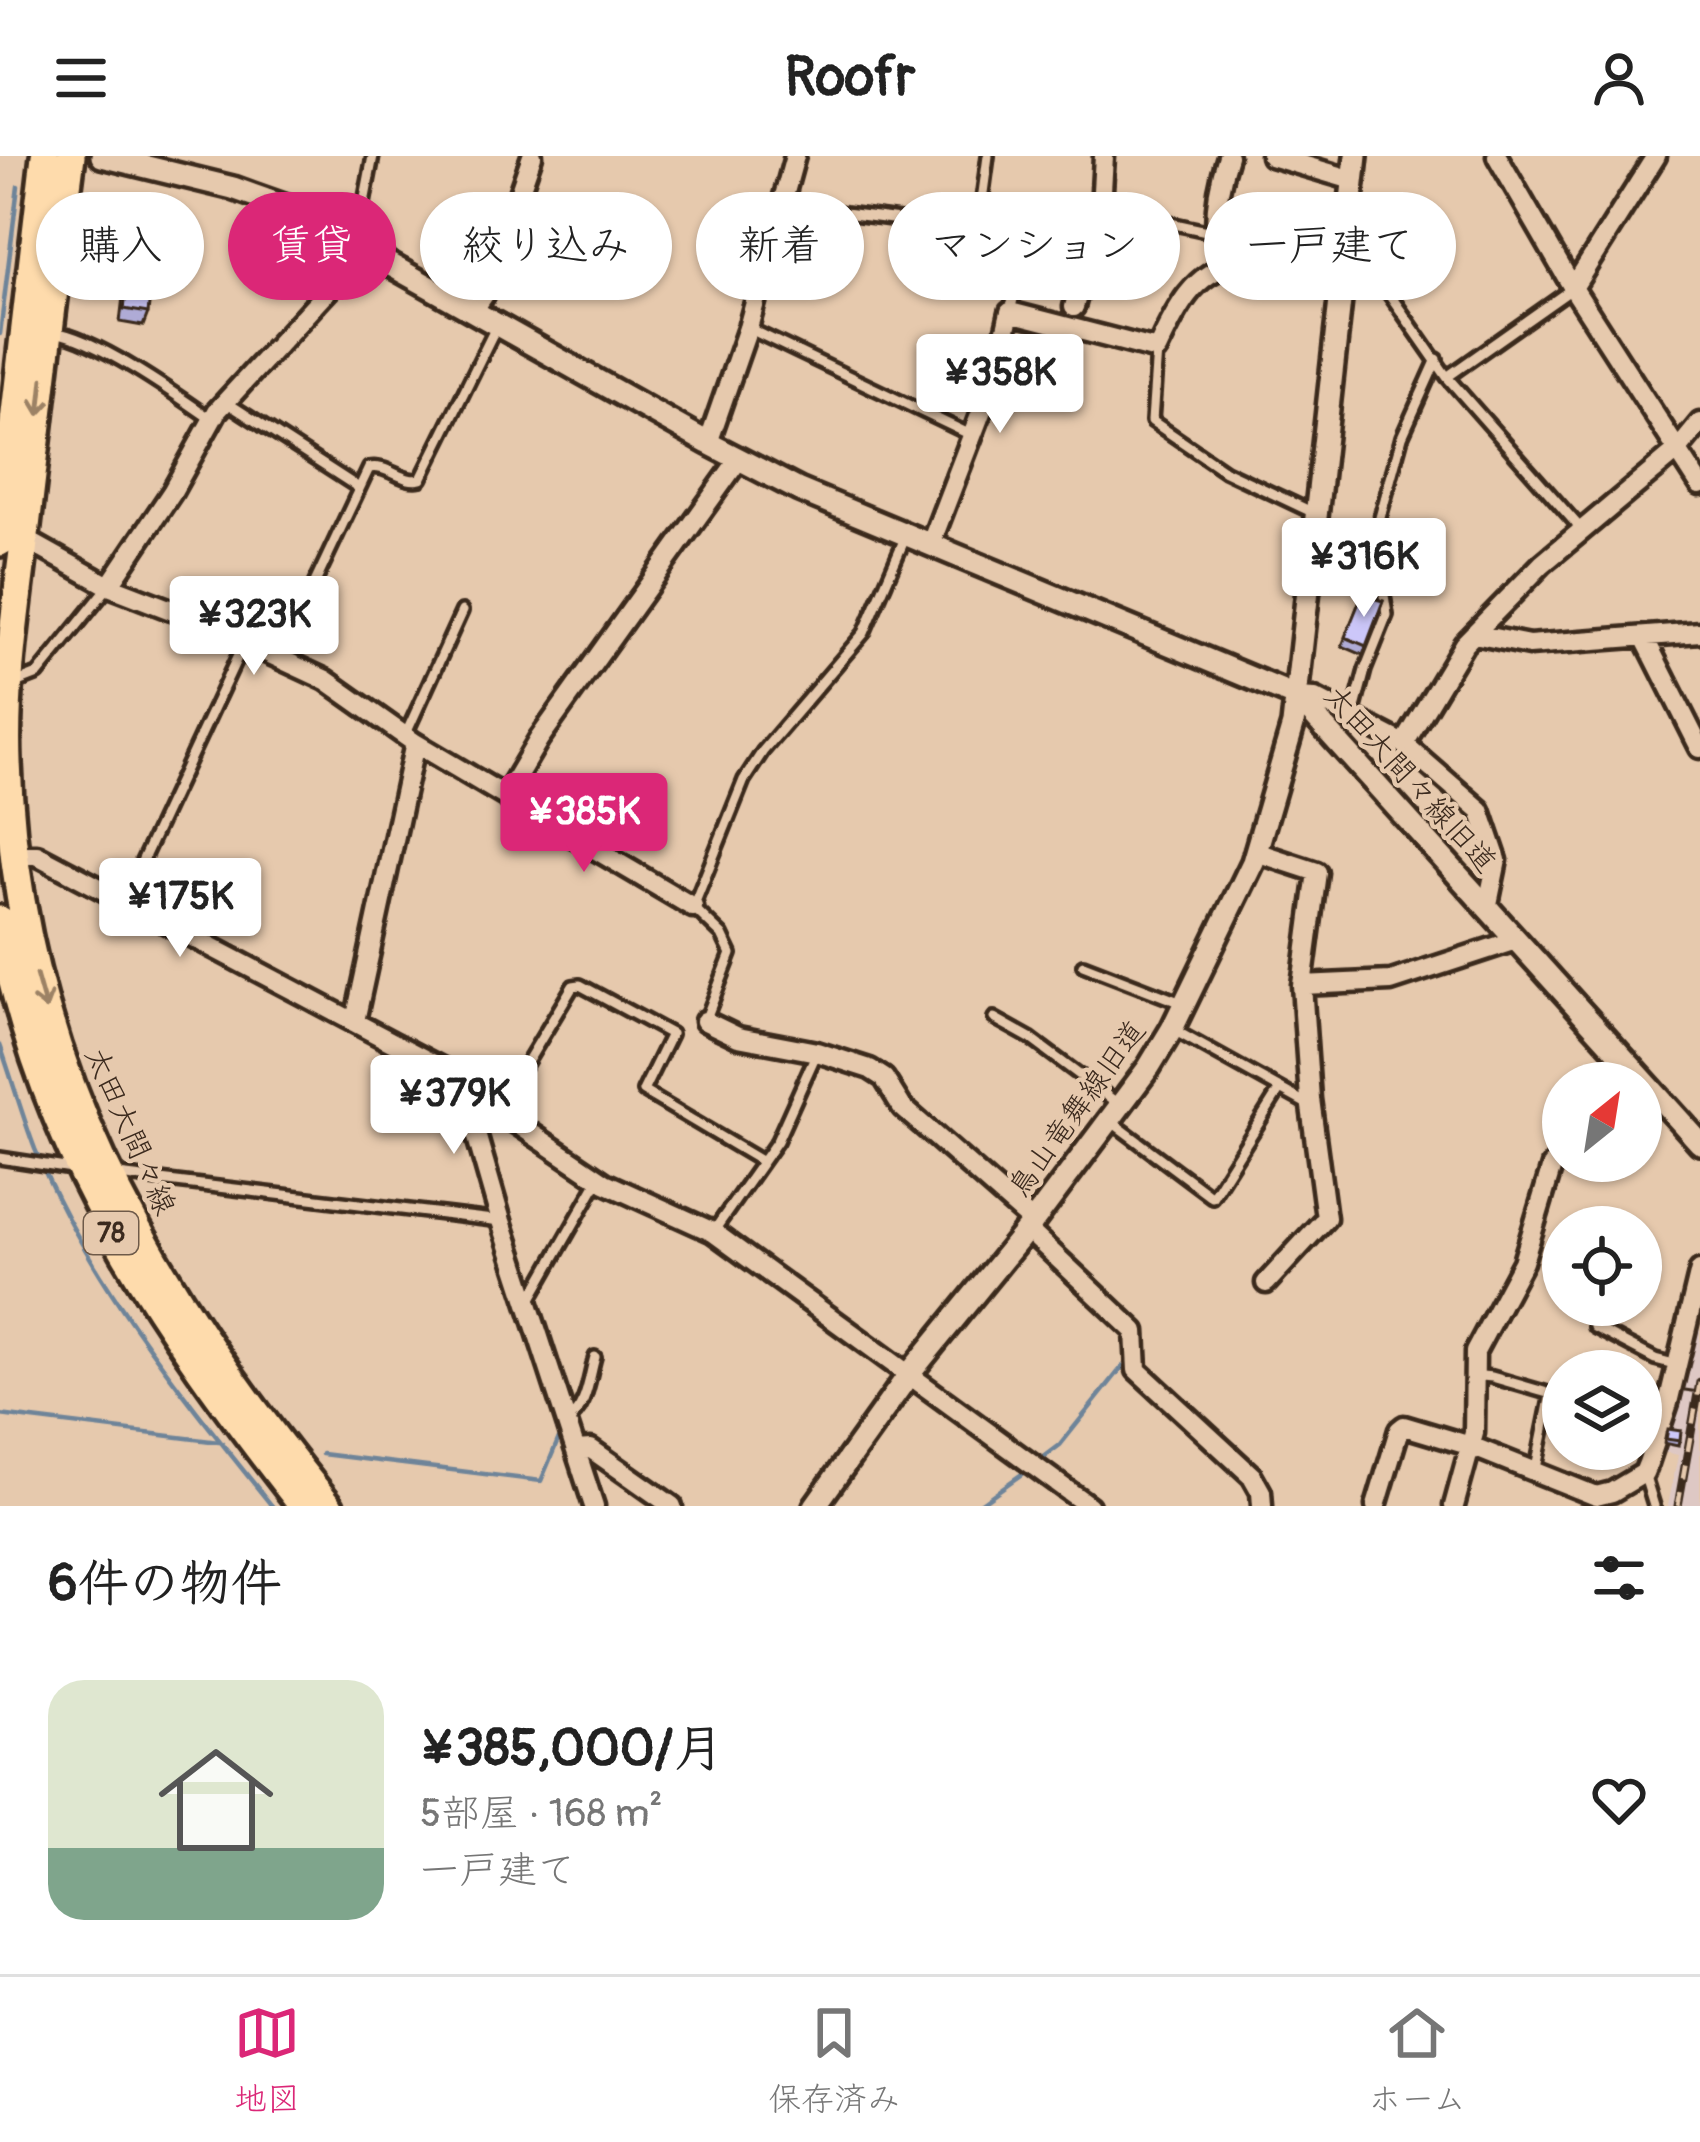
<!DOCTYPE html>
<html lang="ja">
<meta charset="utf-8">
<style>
:root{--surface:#fff;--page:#f6f6f6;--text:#222;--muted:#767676;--line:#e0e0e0;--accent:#db2777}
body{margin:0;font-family:Pangolin,"Klee One",sans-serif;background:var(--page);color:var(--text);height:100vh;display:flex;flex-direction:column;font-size:45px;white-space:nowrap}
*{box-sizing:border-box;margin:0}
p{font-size:39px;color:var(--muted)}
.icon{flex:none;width:66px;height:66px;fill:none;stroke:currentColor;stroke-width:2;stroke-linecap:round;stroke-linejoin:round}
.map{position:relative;height:1350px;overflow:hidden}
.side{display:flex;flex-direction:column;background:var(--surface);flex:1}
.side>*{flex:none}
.guide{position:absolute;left:36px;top:36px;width:1629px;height:108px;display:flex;gap:24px}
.needle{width:78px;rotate:30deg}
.tools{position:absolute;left:1542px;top:906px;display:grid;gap:24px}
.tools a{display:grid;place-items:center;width:120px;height:120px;border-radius:50%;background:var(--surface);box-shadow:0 3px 9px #0004;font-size:60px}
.price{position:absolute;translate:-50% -102px;padding:0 27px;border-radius:12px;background:#fff;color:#222;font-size:39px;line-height:78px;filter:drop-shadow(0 3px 6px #0008)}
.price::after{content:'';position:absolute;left:50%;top:72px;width:36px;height:27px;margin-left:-18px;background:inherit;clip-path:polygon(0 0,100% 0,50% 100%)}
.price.selected{background:var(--accent);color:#fff}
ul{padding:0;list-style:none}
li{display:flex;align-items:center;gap:36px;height:300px;padding:0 48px}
li span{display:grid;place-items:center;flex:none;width:336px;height:240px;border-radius:36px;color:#555}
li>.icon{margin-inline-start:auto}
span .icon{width:144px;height:144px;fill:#fffc;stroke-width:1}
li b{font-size:51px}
h2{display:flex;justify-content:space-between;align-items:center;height:144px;padding:0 48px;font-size:51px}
.chip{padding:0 42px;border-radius:54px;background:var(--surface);box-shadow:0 3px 9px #0004;font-size:42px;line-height:108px}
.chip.selected{background:var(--accent);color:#fff}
header{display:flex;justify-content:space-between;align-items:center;height:156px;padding:0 48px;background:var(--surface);font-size:54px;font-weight:700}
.tabs{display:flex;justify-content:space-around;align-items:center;height:168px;border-top:3px solid var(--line);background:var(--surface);font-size:33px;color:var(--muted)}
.tabs a{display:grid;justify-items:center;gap:6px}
.tabs .selected{color:var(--accent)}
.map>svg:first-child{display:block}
</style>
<header><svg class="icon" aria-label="menu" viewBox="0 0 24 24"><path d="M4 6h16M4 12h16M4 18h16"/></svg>Roofr<svg class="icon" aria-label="person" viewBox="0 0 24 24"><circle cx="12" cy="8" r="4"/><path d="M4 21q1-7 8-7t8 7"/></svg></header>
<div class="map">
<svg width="1700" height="1350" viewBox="0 0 1700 1350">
<rect width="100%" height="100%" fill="#e6c9ad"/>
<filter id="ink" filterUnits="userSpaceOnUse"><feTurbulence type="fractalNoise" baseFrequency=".00833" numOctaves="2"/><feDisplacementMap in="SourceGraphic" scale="24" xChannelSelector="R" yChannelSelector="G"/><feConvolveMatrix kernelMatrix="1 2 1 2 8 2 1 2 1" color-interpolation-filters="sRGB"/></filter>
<g filter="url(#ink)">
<!-- built -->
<path fill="#dec8c4" d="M1700,1137v213h-32l10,-51 -22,-5z"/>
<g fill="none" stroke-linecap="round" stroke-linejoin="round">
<!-- stream -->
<path stroke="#6e8499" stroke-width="4.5" d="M0,178l18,-148
M0,889c12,34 22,70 35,104 55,133 148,246 237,357
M0,1259l219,27
M322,1298l219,27 20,-48
M1040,1304l20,-15 63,-79
M977,1350l49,-35"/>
<defs>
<path id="service" d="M782,49l196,25 37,16 6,18 -11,48
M1101,52l115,25
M978,74l10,-74
M356,89l17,-89
M1350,90l12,9 85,122 134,152
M1234,109l41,-4 68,3
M748,172l223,107
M53,176c43,6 121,61 158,87
M1157,194l-5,71 73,50 89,42
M1447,221l126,-89
M226,246l133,86
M279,503l90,-191c19,-4 34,16 52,11l76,-154
M15,527l23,-9 71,-88
M1352,563l13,-49 22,-55 -12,-79 27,-99 35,-78
M405,580l57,-125
M124,744l119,-255
M1083,809l101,39
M994,862l36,20 91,68
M705,865l26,-67 -9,-19 -29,-28 51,-127 19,-29 101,-118 41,-95
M1172,873l137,76
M499,953l74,-123 7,-1 91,49 -28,57 118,70
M1112,966l100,75 68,-108
M0,1002l72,11
M118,1019l383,46
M713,1076l64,-91 40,-89
M530,1144l69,-121
M1594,1171l61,32 23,6
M1472,1219l20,2 59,17 -16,79
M567,1264c20,-10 22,-43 28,-63
M1644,1317l10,33"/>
<path id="minor" d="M1271,0l82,24
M1497,0l76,132 127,197
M1221,111c-9,-38 -5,-75 7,-111
M1573,132l83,-132
M1074,151l27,-99 3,-52
M473,155l11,-16 48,-139
M708,287l40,-115 47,-172
M25,383l84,47 83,32 134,62 89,63 278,164
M931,387l64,-167 15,-64 147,38c16,-34 35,-79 77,-85
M109,430l63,-94 45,-81 147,-160
M1474,478l55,11 171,-13
M1644,481l56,111
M1297,541l18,1 89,46 76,66 17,50 -10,49
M1404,588l60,-100 78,-80 135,-113 23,-28
M506,639l33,-56 200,-280
M1256,696l61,20 -15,113
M13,699h24l423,223 53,43 92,62 108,49 376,274
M355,865l60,-278
M705,865l33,16 79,15 53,17 14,9 18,29 131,115
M460,922l41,143 93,285
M1027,1073l108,102 2,39 115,106 9,16 1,14
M1266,1127l60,-65 -16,-119 -8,-114 89,-4 125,-41
M577,1294l14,-1 81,57
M1376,1350l23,-76 5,-4 67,20 125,50 16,-4 32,-19 4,-10 20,-60 32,-133
M1454,1350l20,-73 1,-81 48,-90 29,-96 11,-13"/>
<path id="tertiary" d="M102,0l131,32 56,20 419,235 91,47 498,207 403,446
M815,1350l95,-133 123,-151 116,-155 23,-38 81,-167 40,-137 63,-569"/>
<path id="primary" d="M71,0c-17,126 -31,253 -46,379 -9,75 -21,151 -18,227 10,298 138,518 322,744
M0,386l45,-386
M0,764c41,234 160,403 303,586"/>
</defs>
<!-- service casing -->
<use href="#service" stroke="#3b2a1e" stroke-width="18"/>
<!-- minor casing -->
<use href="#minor" stroke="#3b2a1e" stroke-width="27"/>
<!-- tertiary casing -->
<use href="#tertiary" stroke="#3b2a1e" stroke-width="30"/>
<!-- primary casing -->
<use href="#primary" stroke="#3b2a1e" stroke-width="36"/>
<!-- service -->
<use href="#service" stroke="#e6c9ad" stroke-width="9"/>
<!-- minor -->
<use href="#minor" stroke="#e6c9ad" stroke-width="18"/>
<!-- tertiary -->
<use href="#tertiary" stroke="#e6c9ad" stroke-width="21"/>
<!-- primary -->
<use href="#primary" stroke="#fedbac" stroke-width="27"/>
<defs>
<path id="rail" d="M1678,1350l22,-124"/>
</defs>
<!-- rail casing -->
<use href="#rail" stroke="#3b2a1e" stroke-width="9"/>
<!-- rail -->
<use href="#rail" stroke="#e6c9ad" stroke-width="4.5" stroke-dasharray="14" stroke-linecap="butt"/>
<!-- path-bridge -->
<path stroke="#3b2a1e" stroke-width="3" stroke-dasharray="9 9" stroke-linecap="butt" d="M1685,1234l15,2"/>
</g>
<!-- wall -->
<path fill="#afabd6" stroke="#3b2a1e" stroke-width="3" d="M132,93l16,64 -5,13 -23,-4 7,-60z
M1362,439l21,6 -20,54 -21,-9z
M1681,1275l-3,15 -14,-3 2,-10z"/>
<!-- building -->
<path fill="#ccc7f9" stroke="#3b2a1e" stroke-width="3" d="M132,93l23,5 -7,59 -24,-4z
M1362,439l21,6 -17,45 -21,-9z
M1668,1273l13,2 -1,10 -14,-2z"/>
<!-- one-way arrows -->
<defs><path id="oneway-shaft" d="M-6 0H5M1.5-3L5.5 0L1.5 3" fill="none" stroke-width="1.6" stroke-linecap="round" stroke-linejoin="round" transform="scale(3)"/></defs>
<g stroke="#9c8265">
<use href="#oneway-shaft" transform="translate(41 241) rotate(96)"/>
<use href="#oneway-shaft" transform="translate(41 836) rotate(74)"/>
</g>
</g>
<g text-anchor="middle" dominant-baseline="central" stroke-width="9" stroke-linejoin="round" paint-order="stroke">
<!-- shield labels -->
<rect fill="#e6c9ad" stroke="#6e5a49" stroke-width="3" x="84" y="1056" width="54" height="42" rx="9"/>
<g font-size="27" font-weight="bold" fill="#3b2a1e">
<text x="111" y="1077">78</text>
</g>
<!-- street labels -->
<g font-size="30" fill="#3b2a1e" stroke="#e6c9ad">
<text transform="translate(1410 623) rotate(48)">太田大間々線旧道</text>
<text transform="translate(1077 953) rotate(-54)">鳥山竜舞線旧道</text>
<text transform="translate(130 975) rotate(66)">太田大間々線</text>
</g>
</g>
</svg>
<div class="tools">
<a><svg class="needle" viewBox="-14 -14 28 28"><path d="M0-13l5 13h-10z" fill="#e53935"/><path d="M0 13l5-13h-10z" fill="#767676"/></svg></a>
<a><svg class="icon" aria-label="locate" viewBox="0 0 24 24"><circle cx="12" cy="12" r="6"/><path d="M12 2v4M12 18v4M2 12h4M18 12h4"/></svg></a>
<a><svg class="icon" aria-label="layers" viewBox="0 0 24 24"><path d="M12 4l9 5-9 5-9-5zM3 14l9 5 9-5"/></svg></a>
</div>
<b class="price" style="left:1000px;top:280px">¥358K</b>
<b class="price" style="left:1364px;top:464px">¥316K</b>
<b class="price" style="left:254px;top:522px">¥323K</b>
<b class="price selected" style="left:584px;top:719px">¥385K</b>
<b class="price" style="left:180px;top:804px">¥175K</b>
<b class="price" style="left:454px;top:1001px">¥379K</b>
<div class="guide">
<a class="chip">購入</a>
<a class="chip selected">賃貸</a>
<a class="chip">絞り込み</a>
<a class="chip">新着</a>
<a class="chip">マンション</a>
<a class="chip">一戸建て</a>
</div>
</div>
<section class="side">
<h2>6件の物件<svg class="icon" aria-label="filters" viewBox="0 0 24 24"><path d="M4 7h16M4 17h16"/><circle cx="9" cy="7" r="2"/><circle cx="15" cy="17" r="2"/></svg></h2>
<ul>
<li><span style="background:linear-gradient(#dfe7d0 70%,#7fa58c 0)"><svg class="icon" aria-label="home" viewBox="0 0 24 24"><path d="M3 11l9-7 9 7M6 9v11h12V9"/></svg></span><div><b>¥385,000/月</b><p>5部屋 · 168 m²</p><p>一戸建て</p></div><svg class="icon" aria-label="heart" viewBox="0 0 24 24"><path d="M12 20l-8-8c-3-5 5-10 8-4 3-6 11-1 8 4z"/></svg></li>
</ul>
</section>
<nav class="tabs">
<a class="selected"><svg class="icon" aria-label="map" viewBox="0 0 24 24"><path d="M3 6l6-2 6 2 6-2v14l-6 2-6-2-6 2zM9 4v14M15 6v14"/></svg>地図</a>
<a><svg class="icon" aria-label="saved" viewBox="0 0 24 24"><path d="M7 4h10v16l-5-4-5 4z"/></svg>保存済み</a>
<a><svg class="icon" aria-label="home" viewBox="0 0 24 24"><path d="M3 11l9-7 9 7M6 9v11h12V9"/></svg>ホーム</a>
</nav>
